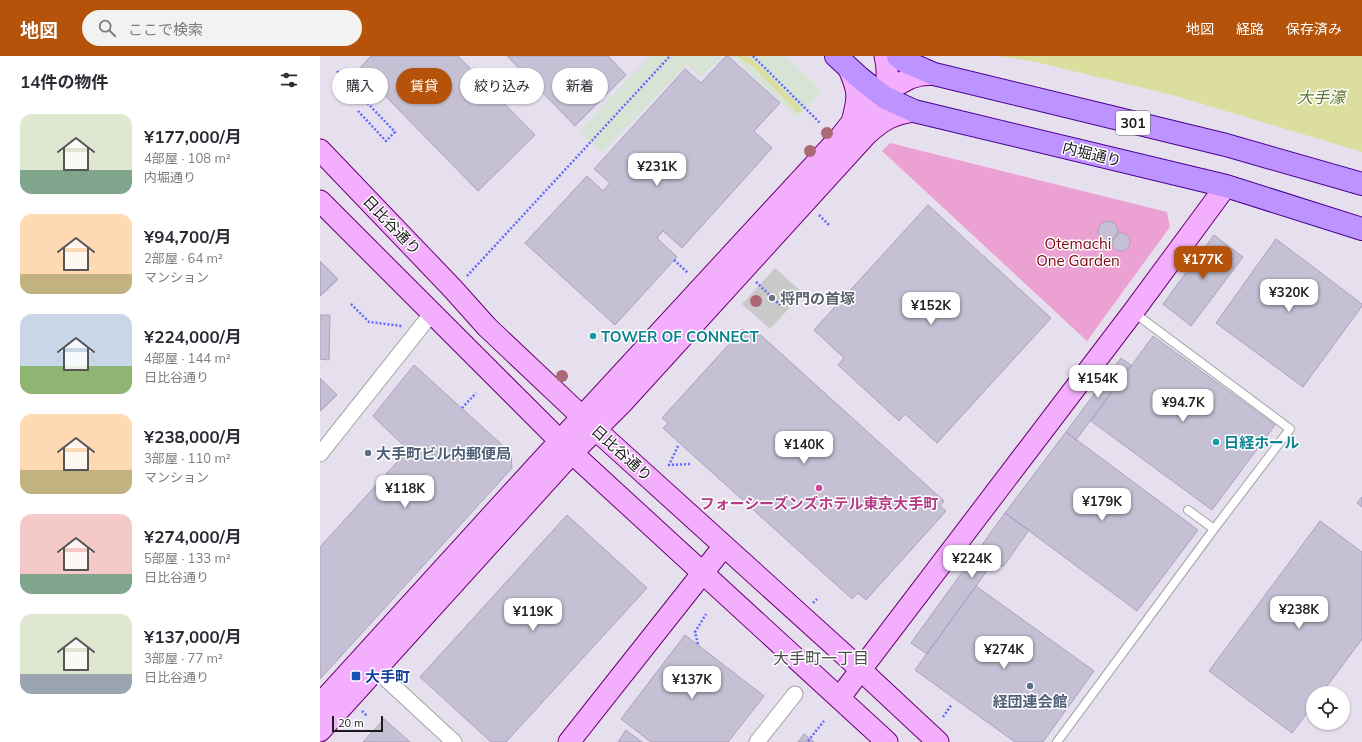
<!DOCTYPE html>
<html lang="ja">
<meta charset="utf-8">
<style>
:root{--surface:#fff;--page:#f2f2f3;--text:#2b2b33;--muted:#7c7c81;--accent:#b45309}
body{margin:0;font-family:Mulish,"Noto Sans JP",sans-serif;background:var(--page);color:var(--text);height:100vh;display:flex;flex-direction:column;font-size:15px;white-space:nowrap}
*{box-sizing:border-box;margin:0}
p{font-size:13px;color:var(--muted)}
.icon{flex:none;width:22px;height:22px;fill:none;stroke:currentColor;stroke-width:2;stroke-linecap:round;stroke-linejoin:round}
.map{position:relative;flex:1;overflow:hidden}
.drawer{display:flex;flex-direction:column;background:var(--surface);width:320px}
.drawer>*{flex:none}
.guide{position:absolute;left:12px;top:12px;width:380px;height:36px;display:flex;gap:8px}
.tools{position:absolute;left:986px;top:630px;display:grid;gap:8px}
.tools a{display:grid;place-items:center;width:44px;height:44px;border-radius:50%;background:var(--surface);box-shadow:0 1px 3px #0004;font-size:20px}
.scale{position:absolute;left:12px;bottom:10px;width:51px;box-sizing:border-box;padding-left:4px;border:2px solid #1b1b1b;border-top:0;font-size:11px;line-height:14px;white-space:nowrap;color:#1b1b1b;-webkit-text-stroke:3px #fff;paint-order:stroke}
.price{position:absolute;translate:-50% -34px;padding:0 9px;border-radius:8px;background:#fff;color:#222;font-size:13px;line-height:26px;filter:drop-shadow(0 1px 2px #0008)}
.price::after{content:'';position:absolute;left:50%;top:24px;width:12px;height:9px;margin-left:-6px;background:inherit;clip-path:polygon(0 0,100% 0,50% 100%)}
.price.current{background:var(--accent);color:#fff}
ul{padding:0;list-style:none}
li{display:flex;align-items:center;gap:12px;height:100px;padding:0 20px}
li span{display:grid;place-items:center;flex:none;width:112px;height:80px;border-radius:12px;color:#555}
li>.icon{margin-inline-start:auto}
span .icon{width:48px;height:48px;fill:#fffc;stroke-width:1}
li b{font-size:17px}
h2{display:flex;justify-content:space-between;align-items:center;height:48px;padding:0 20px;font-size:17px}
.tag{padding:0 14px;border-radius:18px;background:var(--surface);box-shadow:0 1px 3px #0004;font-size:14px;line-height:36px}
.tag.current{background:var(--accent);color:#fff}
header{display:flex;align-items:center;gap:24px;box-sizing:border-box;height:56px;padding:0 20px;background:var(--accent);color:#fff}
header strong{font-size:19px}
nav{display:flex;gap:22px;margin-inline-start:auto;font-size:14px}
.search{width:280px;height:36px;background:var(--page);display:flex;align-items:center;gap:10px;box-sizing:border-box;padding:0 14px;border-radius:22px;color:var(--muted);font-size:15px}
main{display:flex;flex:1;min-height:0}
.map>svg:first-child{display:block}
</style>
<header>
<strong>地図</strong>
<div class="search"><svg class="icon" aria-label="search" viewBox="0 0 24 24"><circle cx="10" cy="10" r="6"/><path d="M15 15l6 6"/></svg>ここで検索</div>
<nav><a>地図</a><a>経路</a><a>保存済み</a></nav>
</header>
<main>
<section class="drawer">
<h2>14件の物件<svg class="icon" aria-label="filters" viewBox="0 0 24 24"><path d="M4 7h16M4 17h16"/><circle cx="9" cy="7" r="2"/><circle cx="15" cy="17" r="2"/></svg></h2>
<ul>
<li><span style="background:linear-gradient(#dfe7d0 70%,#7fa58c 0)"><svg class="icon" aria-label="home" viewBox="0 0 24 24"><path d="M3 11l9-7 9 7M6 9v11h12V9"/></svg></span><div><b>¥177,000/月</b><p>4部屋 · 108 m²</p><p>内堀通り</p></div></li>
<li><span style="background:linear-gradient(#ffd9b3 75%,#c2b280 0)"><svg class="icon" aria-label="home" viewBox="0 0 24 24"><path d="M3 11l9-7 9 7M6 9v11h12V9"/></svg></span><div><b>¥94,700/月</b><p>2部屋 · 64 m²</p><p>マンション</p></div></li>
<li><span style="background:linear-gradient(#c9d6e8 65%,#8fb573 0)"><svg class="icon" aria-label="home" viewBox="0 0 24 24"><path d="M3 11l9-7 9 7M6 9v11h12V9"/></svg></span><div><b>¥224,000/月</b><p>4部屋 · 144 m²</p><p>日比谷通り</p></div></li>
<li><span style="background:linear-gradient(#ffd9b3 70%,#c2b280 0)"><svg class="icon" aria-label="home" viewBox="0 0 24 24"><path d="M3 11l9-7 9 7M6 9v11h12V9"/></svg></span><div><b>¥238,000/月</b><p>3部屋 · 110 m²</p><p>マンション</p></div></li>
<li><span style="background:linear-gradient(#f6c9c9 75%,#7fa58c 0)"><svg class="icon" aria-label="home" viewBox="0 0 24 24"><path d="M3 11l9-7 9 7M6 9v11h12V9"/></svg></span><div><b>¥274,000/月</b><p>5部屋 · 133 m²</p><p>日比谷通り</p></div></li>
<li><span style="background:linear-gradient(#dfe7d0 75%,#9aa5b1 0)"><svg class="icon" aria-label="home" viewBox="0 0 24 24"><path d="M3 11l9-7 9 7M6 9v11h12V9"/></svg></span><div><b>¥137,000/月</b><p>3部屋 · 77 m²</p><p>日比谷通り</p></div></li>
</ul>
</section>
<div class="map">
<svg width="1042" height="686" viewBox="0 0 1042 686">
<rect width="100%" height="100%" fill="#e6e0ee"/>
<!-- religious -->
<path fill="#c9c9c9" d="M455,212l28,25 -33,36 -28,-25z"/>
<!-- grass -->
<path fill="#eca1d3" d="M570,87l277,69 3,15 -83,114 -205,-190z"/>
<!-- plaza -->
<path fill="#d7e3d4" d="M330,0h72l-21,22 -14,-13 -85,88 -23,-22z
M412,0h54l36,35 -25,27z"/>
<!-- water -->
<path fill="#dbde9d" d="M680,0h362v96l-186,-56 -140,-34z"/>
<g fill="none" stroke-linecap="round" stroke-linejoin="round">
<!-- stream -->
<path stroke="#dbde9d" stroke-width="5" d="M421,0l13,8 45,46"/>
</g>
<!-- building -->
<path fill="#c5c0d4" stroke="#a9a1c0" d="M51,0h87l77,79 -57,56 -119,-122z
M187,0h101l18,19 -51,51z
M406,0h2l52,47 -26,28 18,17 -90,100 -19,-17 -6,7 20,19 -62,68 -90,-82 62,-67 16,15 7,-8 -16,-14 91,-100 16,14z
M608,149l123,113 -114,125 -32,-29 -6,7 -61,-56 6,-7 -30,-28z
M778 175a10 10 0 1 1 20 0a10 10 0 1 1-20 0Z
M792 186a9 9 0 1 1 18 0a9 9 0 1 1-18 0Z
M894,179l29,22 -52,69 -28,-22z
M956,183l86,65v2l-59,81 -87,-64z
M0,205l18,18 -18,17z
M0,205l18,18 -18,17z
M0,259h10l-1,45 -9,-1z
M423,273l7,6 5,-5 189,171 -4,5 6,5 -80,89 -8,-7 -6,6 -189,-171 5,-5 -6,-5z
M833,280l122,89 -63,85 -121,-89z
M801,302l10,7 -55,75 -10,-8z
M94,309l97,88 1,15 -192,211v-132l88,-97 -35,-34z
M0,322l17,17 -17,16z
M0,322l17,17 -17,16z
M746,376l132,98 -61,81 -132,-98z
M1042,441v10l-5,-4z
M685,457l24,17 -26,37 -9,-6 -67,93 -16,-11z
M247,459l80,73 -141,154h-15l-71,-65z
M1000,465l42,31v87l-40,54h-9v12l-21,28 -83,-62z
M656,530l118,85 -51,71h-28l-100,-72z
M365,579l79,61 -36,46h-77l-30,-23z
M64,663l26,23h-47z
M306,674l16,12h-24z
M484,678l10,8h-16z"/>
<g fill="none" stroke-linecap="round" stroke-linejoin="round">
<defs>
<path id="lane" d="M868,454l26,19
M737,686l157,-213 76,-100 -157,-117"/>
<path id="street" d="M0,398l112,-141
M67,624l67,62
M437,686l38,-48"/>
<path id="secondary" d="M528,11c11,24 11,30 4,55
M562,45c6,-16 7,-29 3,-45
M0,94l133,139 34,38 108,102 253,229 90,84
M0,145l252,252 315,289
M520,641l293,-385 93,-126
M0,648l214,-235 307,-333 11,-14 45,-37 13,-7 11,-3 13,-1
M0,675l252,-278 52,-52 243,-267c16,-14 25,-20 47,-23
M249,686l155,-196"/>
<path id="primary" d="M516,0l24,22 24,19 30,14 312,75 136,43
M578,0l6,5 30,13 292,71 136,39"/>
</defs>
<!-- lane casing -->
<use href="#lane" stroke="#a2a2a2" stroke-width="10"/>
<!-- street casing -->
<use href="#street" stroke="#a2a2a2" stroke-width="17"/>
<!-- secondary casing -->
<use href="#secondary" stroke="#6c0074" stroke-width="23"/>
<!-- primary casing -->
<use href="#primary" stroke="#480092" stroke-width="24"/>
<!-- path -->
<path stroke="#5f6bff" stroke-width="2.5" stroke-dasharray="2 2" stroke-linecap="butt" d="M433,0l67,67
M17,15l58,61 -9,9 -28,-30
M499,159l11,11
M354,204l14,13
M147,220l203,-220
M436,226l24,23
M31,248l18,18 33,4
M142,352l14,-15
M358,390l-9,19 21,-1
M493,547l4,-4
M378,588l-3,-12 11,-18
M42,655l5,5
M623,661l9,-13
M488,685l16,-20"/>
<!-- lane -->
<use href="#lane" stroke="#fff" stroke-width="8"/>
<!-- street -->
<use href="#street" stroke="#fff" stroke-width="15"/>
<!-- secondary -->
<use href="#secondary" stroke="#f3aefd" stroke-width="21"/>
<!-- primary -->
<use href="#primary" stroke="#bd93ff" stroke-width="22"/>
</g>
<!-- trees -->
<g fill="#ac6874">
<circle cx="507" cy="77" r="6"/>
<circle cx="490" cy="95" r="6"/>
<circle cx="436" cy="245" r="6"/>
<circle cx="242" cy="320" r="6"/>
</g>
<!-- markers -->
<circle fill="#6b7280" stroke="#fff" stroke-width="1.5" cx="452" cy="242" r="4"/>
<g fill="#0f9aa8" stroke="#fff" stroke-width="1.5">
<circle cx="273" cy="280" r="4"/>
<circle cx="896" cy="386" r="4"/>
</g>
<g fill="#5c6f8a" stroke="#fff" stroke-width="1.5">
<circle cx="48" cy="397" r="4"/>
<circle cx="710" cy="630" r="4"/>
</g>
<circle fill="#d1479c" stroke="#fff" stroke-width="1.5" cx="499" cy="432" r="4"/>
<rect fill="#1a4fb4" stroke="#fff" stroke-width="1.5" x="31" y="615" width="10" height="10" rx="2"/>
<g text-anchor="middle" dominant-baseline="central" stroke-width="3" stroke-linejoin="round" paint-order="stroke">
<!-- shield labels -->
<rect fill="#fff" stroke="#5f5f5f" stroke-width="1" x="796" y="55" width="34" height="24" rx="3"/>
<g font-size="14" font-weight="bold" fill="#1b1b1b">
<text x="813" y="67">301</text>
</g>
<!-- street labels -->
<g font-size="15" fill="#1b1b1b" stroke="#fff">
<text transform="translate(772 98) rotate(14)">内堀通り</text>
<text transform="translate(72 169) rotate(46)">日比谷通り</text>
<text transform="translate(302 397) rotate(42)">日比谷通り</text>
</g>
<!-- park labels -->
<g font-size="15" fill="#7d0510" stroke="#fff">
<text x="758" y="187">Otemachi<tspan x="758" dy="17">One Garden</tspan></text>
</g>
<!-- worship labels -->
<g font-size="15" font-weight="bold" fill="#5b616d" stroke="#fff" text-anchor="start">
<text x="460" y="242">将門の首塚</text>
</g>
<!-- culture labels -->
<g font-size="15" font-weight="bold" fill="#0d838f" stroke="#fff" text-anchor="start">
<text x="281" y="280">TOWER OF CONNECT</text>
<text x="904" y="386">日経ホール</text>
</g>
<!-- service labels -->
<g font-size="15" font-weight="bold" fill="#4e5e75" stroke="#fff" text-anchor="start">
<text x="56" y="397">大手町ビル内郵便局</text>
<text x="710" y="645" text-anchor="middle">経団連会館</text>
</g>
<!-- hotel labels -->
<g font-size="15" font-weight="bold" fill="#b23c85" stroke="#fff">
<text x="499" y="447">フォーシーズンズホテル東京大手町</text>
</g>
<!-- transit labels -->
<g font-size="15" font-weight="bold" fill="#164399" stroke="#fff" text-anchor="start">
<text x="45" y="620">大手町</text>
</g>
<!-- water labels -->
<g font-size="16" font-style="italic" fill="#617832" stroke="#fff">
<text x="1001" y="41">大手濠</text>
</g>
<!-- neighbourhood labels -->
<g font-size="16" fill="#4e4e4e" stroke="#fff">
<text x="501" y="602">大手町一丁目</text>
</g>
</g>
</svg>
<div class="tools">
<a><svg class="icon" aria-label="locate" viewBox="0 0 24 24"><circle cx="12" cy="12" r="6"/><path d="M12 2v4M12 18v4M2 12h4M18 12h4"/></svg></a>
</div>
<div class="scale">20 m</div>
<b class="price" style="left:337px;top:131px">¥231K</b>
<b class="price current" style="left:883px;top:224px">¥177K</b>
<b class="price" style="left:969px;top:257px">¥320K</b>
<b class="price" style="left:611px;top:270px">¥152K</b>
<b class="price" style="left:778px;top:343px">¥154K</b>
<b class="price" style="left:863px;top:367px">¥94.7K</b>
<b class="price" style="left:484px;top:409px">¥140K</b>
<b class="price" style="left:85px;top:453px">¥118K</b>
<b class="price" style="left:782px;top:466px">¥179K</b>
<b class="price" style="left:652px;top:523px">¥224K</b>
<b class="price" style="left:979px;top:574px">¥238K</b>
<b class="price" style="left:213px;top:576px">¥119K</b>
<b class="price" style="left:684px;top:614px">¥274K</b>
<b class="price" style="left:372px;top:644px">¥137K</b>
<div class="guide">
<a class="tag">購入</a>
<a class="tag current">賃貸</a>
<a class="tag">絞り込み</a>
<a class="tag">新着</a>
</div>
</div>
</main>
